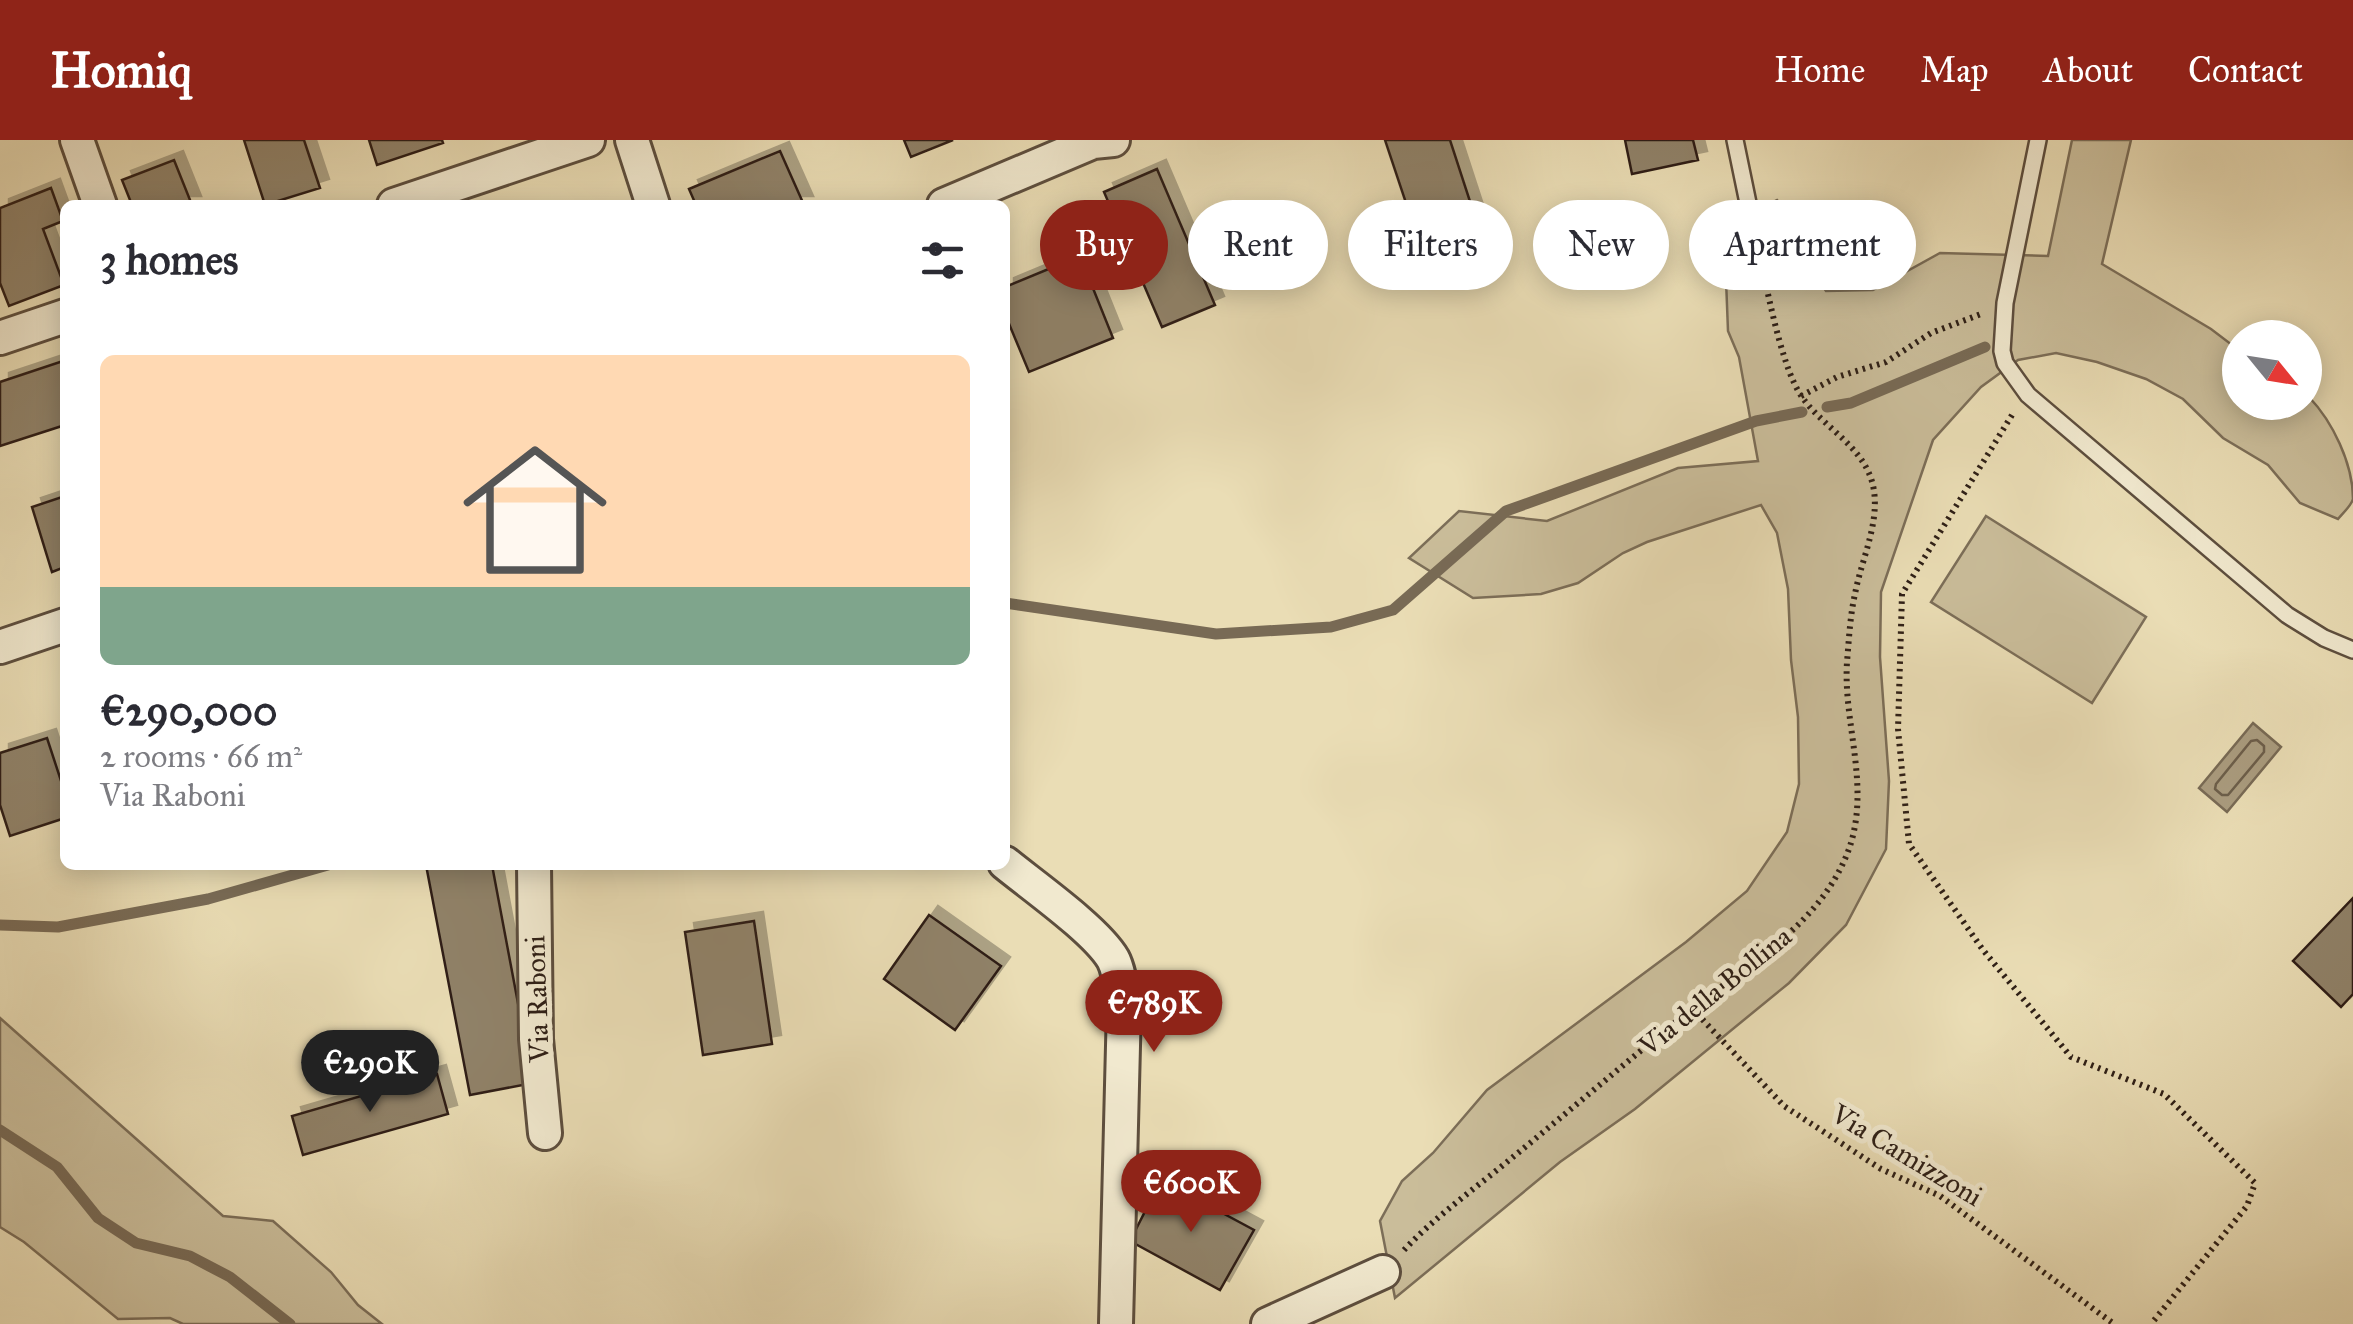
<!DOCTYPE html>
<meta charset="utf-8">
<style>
:root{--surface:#fff;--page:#f2f2f3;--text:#2b2b33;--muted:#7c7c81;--line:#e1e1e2;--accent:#8f2418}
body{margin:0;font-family:"IM FELL Great Primer",serif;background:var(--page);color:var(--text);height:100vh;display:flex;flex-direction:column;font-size:38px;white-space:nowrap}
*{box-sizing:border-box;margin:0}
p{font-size:32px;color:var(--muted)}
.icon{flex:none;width:55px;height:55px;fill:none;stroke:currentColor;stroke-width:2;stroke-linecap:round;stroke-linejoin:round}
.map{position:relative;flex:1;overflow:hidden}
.side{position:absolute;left:60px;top:60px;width:950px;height:670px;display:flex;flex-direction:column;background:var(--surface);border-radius:15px;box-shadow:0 5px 25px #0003}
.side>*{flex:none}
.guide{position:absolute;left:1040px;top:60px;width:950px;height:90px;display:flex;gap:20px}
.needle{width:65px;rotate:120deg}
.fabs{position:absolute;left:2222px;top:180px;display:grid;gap:20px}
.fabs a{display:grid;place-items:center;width:100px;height:100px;border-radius:50%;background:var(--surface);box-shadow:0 5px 25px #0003;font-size:50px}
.price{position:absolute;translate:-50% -85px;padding:0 22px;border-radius:35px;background:var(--accent);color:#fff;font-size:32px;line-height:65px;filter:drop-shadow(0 2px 5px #0008)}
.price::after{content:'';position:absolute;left:50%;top:60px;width:30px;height:22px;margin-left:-15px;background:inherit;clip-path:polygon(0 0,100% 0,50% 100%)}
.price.selected{background:#222;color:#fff}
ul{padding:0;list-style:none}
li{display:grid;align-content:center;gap:20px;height:530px;padding:0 40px}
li+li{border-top:2px solid var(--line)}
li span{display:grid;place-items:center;height:310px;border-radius:15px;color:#555}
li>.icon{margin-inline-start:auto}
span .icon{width:180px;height:180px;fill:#fffc;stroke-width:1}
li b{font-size:42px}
h2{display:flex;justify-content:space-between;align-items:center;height:120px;padding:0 40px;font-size:42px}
.tag{padding:0 35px;border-radius:45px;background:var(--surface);box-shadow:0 5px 25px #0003;font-size:35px;line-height:90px}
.tag.selected{background:var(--accent);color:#fff}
header{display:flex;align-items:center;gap:60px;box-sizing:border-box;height:140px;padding:0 50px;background:var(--accent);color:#fff}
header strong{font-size:48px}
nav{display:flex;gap:55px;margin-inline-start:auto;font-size:35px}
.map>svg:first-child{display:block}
</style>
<header>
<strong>Homiq</strong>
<nav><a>Home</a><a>Map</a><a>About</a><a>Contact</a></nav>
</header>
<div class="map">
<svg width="2353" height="1184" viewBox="0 0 2353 1184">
<defs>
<filter id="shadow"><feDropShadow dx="9" dy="-9" stdDeviation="0" flood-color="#0004"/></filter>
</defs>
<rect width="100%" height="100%" fill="#eaddb5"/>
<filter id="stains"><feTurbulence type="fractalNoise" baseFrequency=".002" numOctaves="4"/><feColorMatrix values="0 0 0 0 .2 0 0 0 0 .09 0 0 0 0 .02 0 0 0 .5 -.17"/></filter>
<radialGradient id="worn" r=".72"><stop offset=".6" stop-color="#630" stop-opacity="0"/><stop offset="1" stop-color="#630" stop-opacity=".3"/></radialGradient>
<!-- green -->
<path fill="#cabd9a" stroke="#7c6e58" stroke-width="2.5" d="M2072,0h59l-29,124 109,65 29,22v51h65v-7l4,2c23,24 44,66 44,102 -2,7 -11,15 -15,20l-38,-16 -32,-38 -45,-27 -40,-39 -37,-20 -49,-17 -41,-9 -38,7 -37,27 -48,53 -52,152 -1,65 9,124 -3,68 -40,76 -57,58 -154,126 -75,53 -165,136 -15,-77 22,-40 31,-28 54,-63 199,-148 61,-51 40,-59 12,-48 -1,-67 -7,-57 -3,-71 -11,-56 -16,-28 -114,37 -24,11 -45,30 -37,11 -68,4 -64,-40 50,-47 88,10 131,-53 80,-7 -19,-104 -11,-26 -4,-104 53,-27 19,22 2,28 28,41 47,-1 67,-37 108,3z
M1986,376l160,101 -54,86 -161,-101z
M0,878l223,198 50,5 58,51 27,33 24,19h-199l-13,-6 -52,1 -94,-77 -24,-15z"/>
<!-- water -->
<path fill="#aa9c7f" stroke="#786a55" stroke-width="2.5" d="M2253,583l28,24 -54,65 -28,-24z"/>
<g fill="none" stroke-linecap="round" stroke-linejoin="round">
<!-- shore -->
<path stroke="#6c5e4a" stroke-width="2.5" d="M2257,600l7,6v6l-36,43h-6l-7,-6 1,-5 35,-43z"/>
<!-- stream -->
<path stroke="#786a55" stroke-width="11" d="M1827,267l24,-4 134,-56
M1005,463l211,31 115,-7 62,-17 113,-99 250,-90 46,-9
M0,785l58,2 150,-28 120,-34
M0,990l57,37 41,51 38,25 54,13 40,21 60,47"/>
</g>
<!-- building -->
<path fill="#908269" stroke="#2e1f16" stroke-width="2.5" filter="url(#shadow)" d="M244,0h60l16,48 -55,17z
M369,0h73l1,3 -66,22z
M904,0h49l-42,17z
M1385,0h65l28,86 -58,19z
M1625,0h68l5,20 -66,14z
M780,11l24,54h-108l-7,-16z
M174,20l18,45h-60l-10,-25z
M1157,29l58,136 -53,22 -58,-135z
M51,48l12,33 -20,8 21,56 -55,21 -9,-23v-75z
M1080,116l33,82 -84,34 -24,-58v-27z
M63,221l2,64 -65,21v-64z
M65,356v71l-13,5 -20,-65z
M47,598l18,55v25l-55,18 -10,-31v-52z
M426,725h66l41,218 -63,12z
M2353,758v96l-12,13 -48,-46z
M929,775l72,51 -46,64 -71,-51z
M754,781l18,123 -69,11 -18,-123z
M437,934l11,40 -145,41 -11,-39z
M1161,1040l93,50 -34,60 -90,-49z"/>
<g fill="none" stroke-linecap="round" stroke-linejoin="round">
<defs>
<path id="lane" d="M1735,0l13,63
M2038,0l-33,163 -3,48 3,12 23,32 259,220 37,23 29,12"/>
<path id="street" d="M77,0l23,65
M632,0l21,65
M394,65l194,-65
M944,65l149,-63 20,-2
M0,198l65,-22
M0,507l65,-22
M1005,723c28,23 91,67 108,96 7,13 8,33 11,47l-8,318
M534,725l2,174 9,94
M1268,1184l115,-52"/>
</defs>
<!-- lane casing -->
<use href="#lane" stroke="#5d4e3e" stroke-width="20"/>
<!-- street casing -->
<use href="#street" stroke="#5d4e3e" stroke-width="38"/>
<!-- path -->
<path stroke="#2e1f16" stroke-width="6" stroke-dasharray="2.5 5" stroke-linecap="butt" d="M1801,256l36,-19 49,-15 45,-29 50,-19
M2012,275l-110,179 -4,135 11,115 74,106 88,107 93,37 91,89 -8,23 -96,118
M1694,867l8,12 82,87 97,63 59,27 174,128
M1404,1110c32,-34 73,-63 109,-93 60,-49 119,-100 180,-149 58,-46 129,-85 156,-159 22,-63 -6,-125 -2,-187 2,-23 3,-46 8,-68 6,-33 24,-69 19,-103 -6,-43 -49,-61 -72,-94 -23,-32 -39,-131 -49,-173"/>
<!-- lane -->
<use href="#lane" stroke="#f1e9cf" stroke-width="15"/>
<!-- street -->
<use href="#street" stroke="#f1e9cf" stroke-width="32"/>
</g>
<g text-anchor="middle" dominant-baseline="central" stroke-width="10" stroke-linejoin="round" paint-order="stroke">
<!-- street labels -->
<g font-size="28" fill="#2e1f16" stroke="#f1e9cf">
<text transform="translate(1715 851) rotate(-39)">Via della Bollina</text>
<text transform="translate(537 859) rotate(-92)">Via Raboni</text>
<text transform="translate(1907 1015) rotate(31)">Via Camizzoni</text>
</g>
</g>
<rect width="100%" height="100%" filter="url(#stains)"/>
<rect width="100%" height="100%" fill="url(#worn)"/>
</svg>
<div class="fabs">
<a><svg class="needle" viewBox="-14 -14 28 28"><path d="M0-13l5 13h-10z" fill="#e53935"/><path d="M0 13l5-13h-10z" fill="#7c7c81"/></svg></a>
</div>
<b class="price" style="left:1154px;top:915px">€789K</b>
<b class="price selected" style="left:370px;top:975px">€290K</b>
<b class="price" style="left:1191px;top:1095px">€600K</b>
<div class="guide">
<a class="tag selected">Buy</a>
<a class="tag">Rent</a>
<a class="tag">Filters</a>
<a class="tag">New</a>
<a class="tag">Apartment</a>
</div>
<section class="side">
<h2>3 homes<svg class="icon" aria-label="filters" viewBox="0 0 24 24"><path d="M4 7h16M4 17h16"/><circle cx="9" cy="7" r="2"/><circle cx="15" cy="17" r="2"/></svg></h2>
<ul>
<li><span style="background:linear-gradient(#ffd9b3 75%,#7fa58c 0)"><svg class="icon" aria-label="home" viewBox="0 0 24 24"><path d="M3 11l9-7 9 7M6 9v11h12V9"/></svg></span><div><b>€290,000</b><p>2 rooms · 66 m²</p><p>Via Raboni</p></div></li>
</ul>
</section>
</div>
